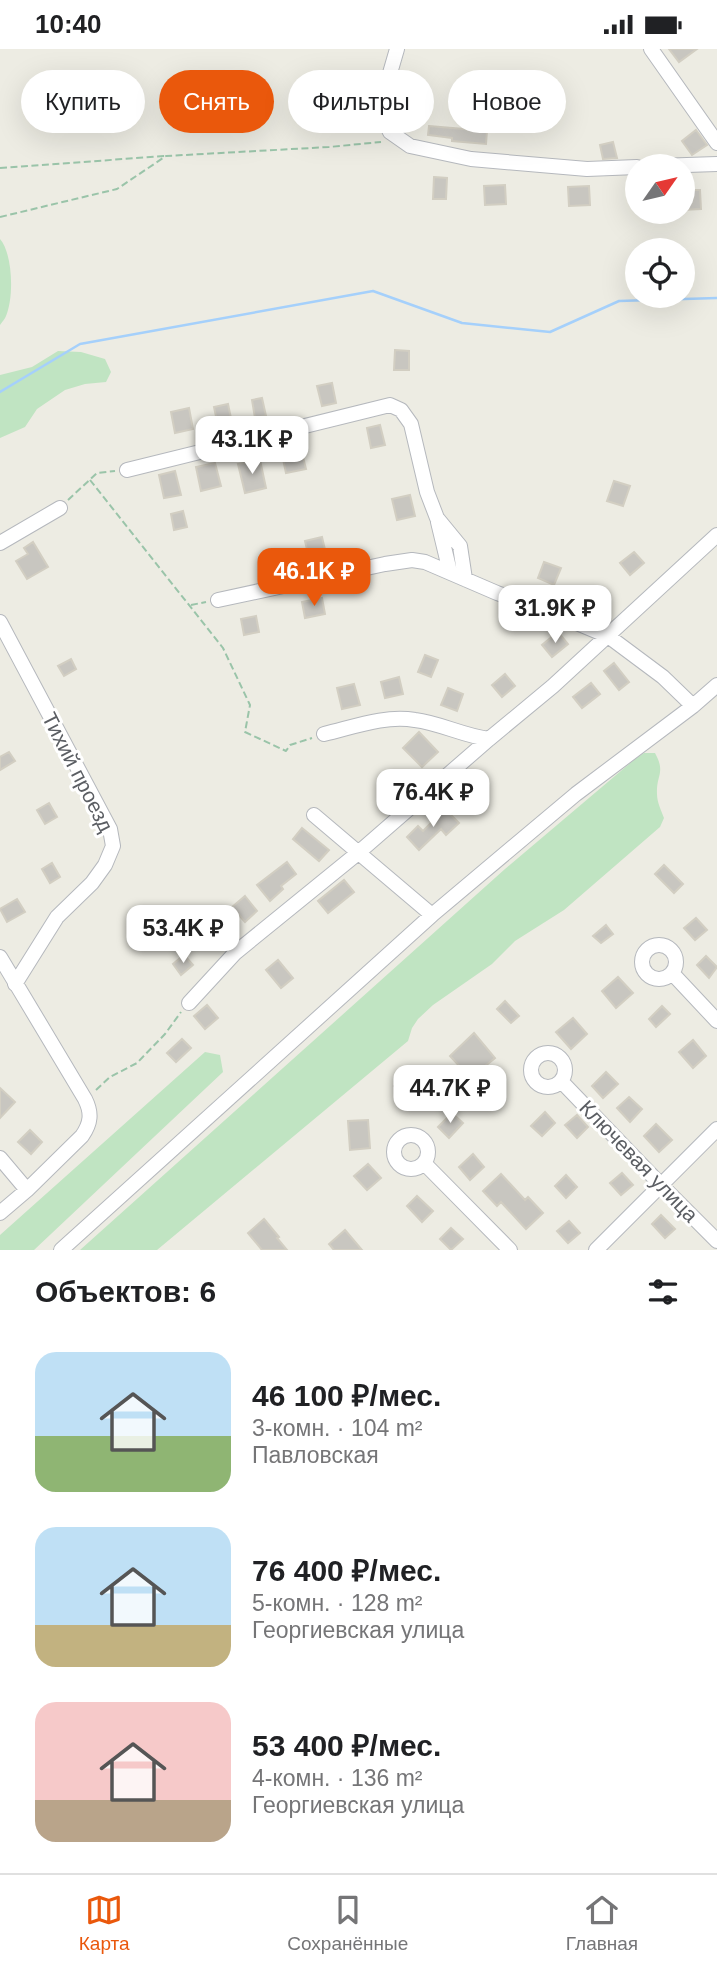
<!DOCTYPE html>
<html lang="ru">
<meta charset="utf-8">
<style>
:root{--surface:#fff;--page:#f6f6f6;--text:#202124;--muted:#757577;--line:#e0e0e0;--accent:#ea580c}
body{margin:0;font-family:Arial,sans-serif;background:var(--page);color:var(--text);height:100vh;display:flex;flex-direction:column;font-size:26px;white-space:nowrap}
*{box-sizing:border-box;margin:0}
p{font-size:23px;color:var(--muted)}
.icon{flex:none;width:38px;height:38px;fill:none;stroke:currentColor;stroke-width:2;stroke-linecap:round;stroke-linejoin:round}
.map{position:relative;height:1201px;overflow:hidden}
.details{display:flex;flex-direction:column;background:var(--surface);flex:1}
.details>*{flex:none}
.hud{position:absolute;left:21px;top:21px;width:676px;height:63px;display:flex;gap:14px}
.needle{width:46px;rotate:56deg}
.tools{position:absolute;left:625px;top:105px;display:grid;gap:14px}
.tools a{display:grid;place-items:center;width:70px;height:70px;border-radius:50%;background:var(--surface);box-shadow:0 7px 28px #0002;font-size:35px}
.price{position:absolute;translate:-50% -60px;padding:0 16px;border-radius:14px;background:#fff;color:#222;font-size:23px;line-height:46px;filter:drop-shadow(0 2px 4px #0008)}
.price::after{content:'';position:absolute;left:50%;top:42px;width:21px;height:16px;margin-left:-10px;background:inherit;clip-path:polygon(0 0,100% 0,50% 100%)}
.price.on{background:var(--accent);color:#fff}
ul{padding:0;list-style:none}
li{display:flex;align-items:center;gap:21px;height:175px;padding:0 35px}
li span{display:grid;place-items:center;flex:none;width:196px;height:140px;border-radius:21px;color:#555}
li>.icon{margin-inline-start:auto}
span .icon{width:84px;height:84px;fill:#fffc;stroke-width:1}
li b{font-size:30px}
h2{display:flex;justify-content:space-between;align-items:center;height:84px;padding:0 35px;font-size:30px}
.pill{padding:0 24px;border-radius:32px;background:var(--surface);box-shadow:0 7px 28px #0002;font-size:24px;line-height:63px}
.pill.on{background:var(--accent);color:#fff}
.status{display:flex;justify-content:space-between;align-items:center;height:49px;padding:0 35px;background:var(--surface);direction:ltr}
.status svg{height:19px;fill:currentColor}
.tabs{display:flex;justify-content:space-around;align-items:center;height:98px;border-top:2px solid var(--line);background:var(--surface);font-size:19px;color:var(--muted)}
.tabs a{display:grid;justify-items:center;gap:4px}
.tabs .on{color:var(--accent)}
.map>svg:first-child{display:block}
</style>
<div class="status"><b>10:40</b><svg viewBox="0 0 49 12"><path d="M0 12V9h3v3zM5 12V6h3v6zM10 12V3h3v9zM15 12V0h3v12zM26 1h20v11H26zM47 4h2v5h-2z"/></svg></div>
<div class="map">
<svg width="717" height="1201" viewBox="0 0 717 1201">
<rect width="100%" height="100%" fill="#edece3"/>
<!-- green -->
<path fill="#c0e4c2" d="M0,190c13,15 14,59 6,77 -1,3 -4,6 -6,9z
M58,302l23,1 24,7 6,13 -5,10 -21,2 -20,6 -28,19 -12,18 -25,11v-63l32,-8z
M644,704h11c11,20 1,22 2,41 0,8 4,16 7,24l-4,9 -96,83 -49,31 -23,23 -59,41 -15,14 -6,9 -4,13 -251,209h-77l425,-381 130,-110z
M205,1003l15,3 3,17 -189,178h-34v-15z"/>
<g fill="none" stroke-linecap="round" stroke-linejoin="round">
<!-- stream -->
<path stroke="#a5d0fb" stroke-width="2.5" d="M0,343l80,-48 293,-53 89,32 88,9 69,-31 98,-3"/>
</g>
<!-- building -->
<path fill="#c8c6c0" stroke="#d2cec2" stroke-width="2" d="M669,0h28l-18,13z
M429,77l58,5 -1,13 -34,-3v-3l-24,-3z
M696,81l11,15 -15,10 -10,-14z
M613,93l4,16 -14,1 -3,-14z
M434,128l13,1 -1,21h-13z
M505,136l1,19 -21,1 -1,-19z
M589,137l1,19 -21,1 -1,-19z
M682,141h18l1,19 -19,1z
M395,301l14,1v19h-15z
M332,334l4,20 -14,3 -5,-20z
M262,349l4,18 -11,2 -3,-18z
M228,355l4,19 -14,3 -4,-19z
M189,359l4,21 -18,4 -4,-21z
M380,376l5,20 -14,3 -4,-20z
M300,396l6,24 -20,4 -5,-23z
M260,411l6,28 -21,5 -7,-29z
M215,414l6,23 -20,5 -5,-24z
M175,422l6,24 -17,3 -5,-23z
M614,432l16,5 -7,20 -16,-5z
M410,446l5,21 -18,4 -5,-21z
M183,462l4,16 -13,3 -3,-16z
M322,488l5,21 -17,4 -5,-21z
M33,493l15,25 -21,12 -11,-18 12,-7 -4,-6z
M634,503l10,11 -14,12 -10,-12z
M544,513l17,6 -7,17 -16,-7z
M322,549l3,16 -20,4 -3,-16z
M256,567l3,16 -15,3 -3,-16z
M558,583l10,12 -16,13 -10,-12z
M425,606l13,5 -7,17 -13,-5z
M71,610l5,10 -12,7 -6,-10z
M614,614l15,19 -10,8 -15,-19z
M505,625l10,12 -13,11 -10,-12z
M399,628l4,17 -18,4 -4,-16z
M591,634l9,11 -18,14 -9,-11z
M354,635l6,21 -18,4 -5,-21z
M448,639l15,6 -6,17 -16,-6z
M419,683l19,20 -16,15 -19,-19z
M9,703l6,9 -15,9v-13z
M49,754l8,14 -12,7 -8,-14z
M445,760l14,14 -13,12 -5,-6 -22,21 -12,-13 11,-11 5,5z
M302,779l27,22 -10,11 -26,-22z
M287,813l9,12 -15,12 2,3 -13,12 -13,-16z
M52,814l8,14 -10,6 -8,-14z
M664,816l19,19 -9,9 -19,-19z
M344,831l10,12 -26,21 -10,-12z
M245,847l12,15 -12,11 -13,-15z
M17,850l8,13 -18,10 -7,-13z
M696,869l11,12 -12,10 -11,-12z
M220,870l11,14 -11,9 -11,-13z
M606,876l7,9 -12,9 -8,-7z
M184,906l9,10 -12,10 -8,-11z
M706,907l11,11 -8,11 -12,-13z
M278,911l15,18 -12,10 -15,-18z
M618,928l15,16 -17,15 -14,-17z
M505,952l14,15 -8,7 -14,-14z
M207,956l11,13 -13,11 -11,-13z
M662,957l8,8 -14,13 -7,-8z
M573,969l14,16 -16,15 -15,-17z
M474,984l21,25 -11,9 5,6 -12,12 -27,-29z
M182,990l9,9 -15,14 -9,-9z
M693,991l13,16 -13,12 -14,-16z
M606,1023l12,12 -15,14 -11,-12z
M402,1029l13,11 -9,9 -12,-12z
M0,1039l15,14 -15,16z
M629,1048l13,12 -12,13 -13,-14z
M545,1063l10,11 -13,13 -11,-10z
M452,1064l11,10 -14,15 -11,-11z
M577,1066l11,12 -11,11 -12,-13z
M368,1071l2,28 -20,2 -2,-29z
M656,1075l16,16 -13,12 -15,-16z
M30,1081l12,12 -11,12 -13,-12z
M473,1105l11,13 -14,13 -11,-13z
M368,1115l13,14 -14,12 -13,-14z
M622,1124l11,12 -12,10 -11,-12z
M501,1125l24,26 3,-3 15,16 -17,16 -25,-27 -4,4 -14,-15z
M566,1126l11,12 -11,11 -11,-12z
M417,1147l16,15 -11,11 -15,-16z
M661,1166l14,14 -10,9 -13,-14z
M264,1170l15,18 -2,1 10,12h-25l-14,-17z
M569,1172l11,12 -12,10 -11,-12z
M451,1179l12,11 -12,11 -11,-11z
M345,1181l17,20h-28l-5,-6z"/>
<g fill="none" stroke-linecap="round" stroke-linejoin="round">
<defs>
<path id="minor" d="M397,0l-9,31 -6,30 2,10 6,12 20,14 61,13 116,10 50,-2
M651,0l66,94
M657,117l60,-2
M127,421l263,-65 11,5 10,14 16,68 10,26 23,28 5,33
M438,473l12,50
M0,494l60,-35
M218,551l167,-36 27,-4 13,2 72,31 61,22 50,21 55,41 30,29
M0,573l110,207 3,17 -8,19 -13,18 -35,34 -42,67
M324,685c30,-7 60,-19 91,-14 25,3 49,16 74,19l64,-53 164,-151
M314,766l118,100
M642 913a17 17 0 1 1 34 0a17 17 0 1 1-34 0Z
M0,908l85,142c7,14 6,24 -3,37l-55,54 -27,23
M672,924l45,48
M189,954l46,-50 123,-100 131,-114
M531 1021a17 17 0 1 1 34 0a17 17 0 1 1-34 0Z
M561,1032l100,104 56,56
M394 1103a17 17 0 1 1 34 0a17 17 0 1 1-34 0Z
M0,1109l27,32
M424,1114l86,87
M61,1201l371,-335 144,-121 117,-88 24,-21
M596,1201l121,-121"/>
</defs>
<!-- minor casing -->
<use href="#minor" stroke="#b5b8bd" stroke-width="16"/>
<!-- path -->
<path stroke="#9ac4a9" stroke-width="2" stroke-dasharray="7 3.5" stroke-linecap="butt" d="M0,119l165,-12
M0,168l117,-28 49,-33 163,-9 52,-5
M90,431l133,168 27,57 -5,27 41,19 4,-6 22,-7
M68,451l29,-27 18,-2
M191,556l15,-3
M96,1041l14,-13 27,-14 28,-29 16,-22"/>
<!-- minor -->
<use href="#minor" stroke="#fff" stroke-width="14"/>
</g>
<g text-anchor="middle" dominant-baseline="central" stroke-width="6" stroke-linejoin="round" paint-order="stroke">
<!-- street labels -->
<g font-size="21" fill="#5b5e63" stroke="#fff">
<text transform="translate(78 723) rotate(63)">Тихий проезд</text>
<text transform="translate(639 1112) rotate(46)">Ключевая улица</text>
</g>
</g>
</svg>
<div class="tools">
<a><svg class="needle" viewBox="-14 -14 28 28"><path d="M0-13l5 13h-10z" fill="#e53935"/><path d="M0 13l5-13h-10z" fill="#757577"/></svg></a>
<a><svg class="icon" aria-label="locate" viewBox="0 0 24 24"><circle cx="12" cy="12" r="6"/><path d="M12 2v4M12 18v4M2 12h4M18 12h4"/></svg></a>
</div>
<b class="price" style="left:252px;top:427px">43.1K ₽</b>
<b class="price on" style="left:314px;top:559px">46.1K ₽</b>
<b class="price" style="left:555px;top:596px">31.9K ₽</b>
<b class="price" style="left:433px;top:780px">76.4K ₽</b>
<b class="price" style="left:183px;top:916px">53.4K ₽</b>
<b class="price" style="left:450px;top:1076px">44.7K ₽</b>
<div class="hud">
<a class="pill">Купить</a>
<a class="pill on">Снять</a>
<a class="pill">Фильтры</a>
<a class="pill">Новое</a>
</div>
</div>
<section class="details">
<h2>Объектов: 6<svg class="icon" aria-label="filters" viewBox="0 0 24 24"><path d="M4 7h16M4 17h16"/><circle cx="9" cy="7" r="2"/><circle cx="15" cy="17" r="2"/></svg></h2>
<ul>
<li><span style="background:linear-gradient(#bfe0f5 60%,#8fb573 0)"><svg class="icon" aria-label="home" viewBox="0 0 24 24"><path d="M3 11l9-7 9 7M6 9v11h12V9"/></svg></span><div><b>46 100 ₽/мес.</b><p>3-комн. · 104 m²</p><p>Павловская</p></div></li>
<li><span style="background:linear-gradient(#bfe0f5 70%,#c2b280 0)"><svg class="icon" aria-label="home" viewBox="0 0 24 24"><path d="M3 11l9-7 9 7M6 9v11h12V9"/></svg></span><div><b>76 400 ₽/мес.</b><p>5-комн. · 128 m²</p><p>Георгиевская улица</p></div></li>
<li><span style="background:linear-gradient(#f6c9c9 70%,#b9a48a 0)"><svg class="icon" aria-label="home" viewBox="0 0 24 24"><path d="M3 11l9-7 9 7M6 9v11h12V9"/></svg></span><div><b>53 400 ₽/мес.</b><p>4-комн. · 136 m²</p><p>Георгиевская улица</p></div></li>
</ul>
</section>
<nav class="tabs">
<a class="on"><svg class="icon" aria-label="map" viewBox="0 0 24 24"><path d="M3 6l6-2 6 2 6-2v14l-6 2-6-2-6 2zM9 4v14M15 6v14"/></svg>Карта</a>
<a><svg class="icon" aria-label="saved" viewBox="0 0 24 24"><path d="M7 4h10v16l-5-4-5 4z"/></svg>Сохранённые</a>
<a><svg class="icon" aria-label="home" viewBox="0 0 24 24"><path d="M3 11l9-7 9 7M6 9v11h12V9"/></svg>Главная</a>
</nav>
